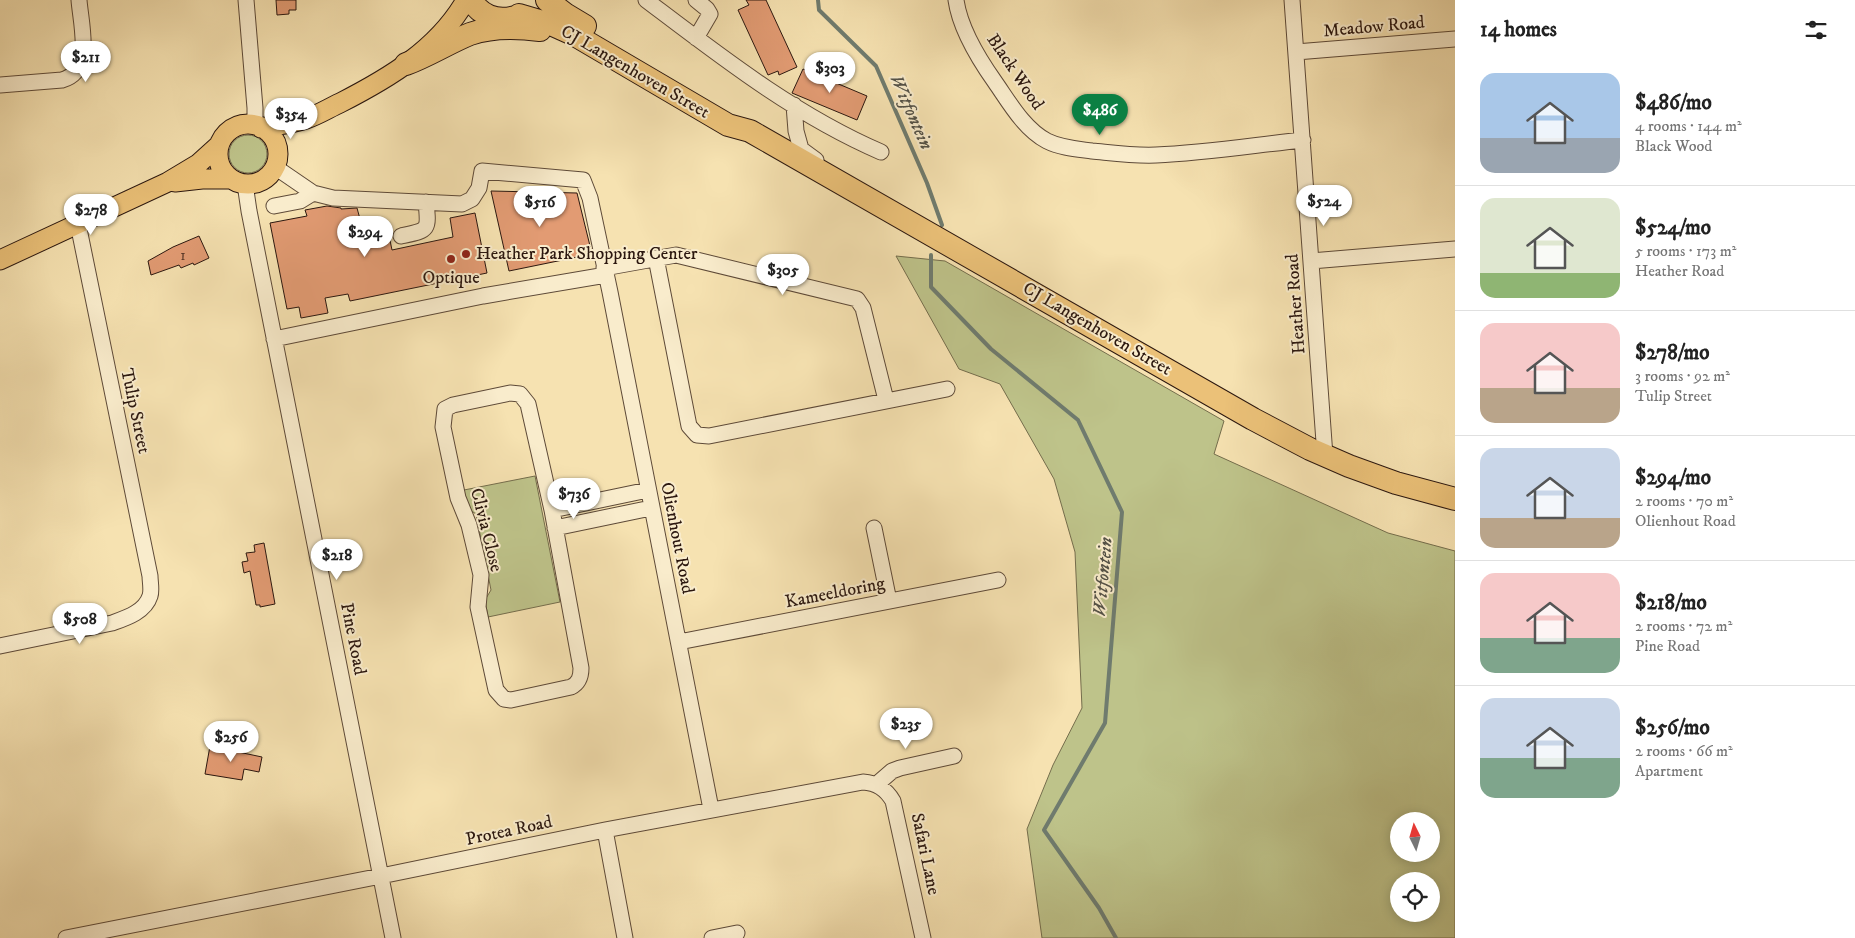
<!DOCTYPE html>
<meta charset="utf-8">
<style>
:root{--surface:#fff;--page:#f2f2f2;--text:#222;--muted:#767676;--line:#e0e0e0;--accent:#0b8043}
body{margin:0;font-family:"IM FELL DW Pica",serif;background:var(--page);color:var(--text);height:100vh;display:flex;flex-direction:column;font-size:19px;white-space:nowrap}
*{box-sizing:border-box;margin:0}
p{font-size:16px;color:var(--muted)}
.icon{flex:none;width:28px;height:28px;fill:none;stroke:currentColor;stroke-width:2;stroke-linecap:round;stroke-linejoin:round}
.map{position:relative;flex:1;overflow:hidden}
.panel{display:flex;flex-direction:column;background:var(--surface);width:400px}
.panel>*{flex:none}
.needle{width:32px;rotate:355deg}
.fabs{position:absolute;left:1390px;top:812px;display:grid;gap:10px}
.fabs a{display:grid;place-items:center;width:50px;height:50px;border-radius:50%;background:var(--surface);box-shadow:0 2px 12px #0003;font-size:25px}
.price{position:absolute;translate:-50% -42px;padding:0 11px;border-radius:18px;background:#fff;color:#222;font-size:16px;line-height:32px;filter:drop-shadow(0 1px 2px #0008)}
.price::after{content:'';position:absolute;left:50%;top:30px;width:15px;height:11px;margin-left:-8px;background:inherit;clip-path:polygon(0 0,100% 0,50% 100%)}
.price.on{background:var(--accent);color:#fff}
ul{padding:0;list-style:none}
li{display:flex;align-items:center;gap:15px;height:125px;padding:0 25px}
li+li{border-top:1px solid var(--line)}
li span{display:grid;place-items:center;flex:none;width:140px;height:100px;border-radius:15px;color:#555}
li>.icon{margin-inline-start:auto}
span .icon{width:60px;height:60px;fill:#fffc;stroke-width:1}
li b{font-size:21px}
h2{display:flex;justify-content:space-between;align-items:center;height:60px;padding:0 25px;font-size:21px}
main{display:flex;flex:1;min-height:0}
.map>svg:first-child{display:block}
</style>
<main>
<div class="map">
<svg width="1455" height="938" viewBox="0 0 1455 938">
<rect width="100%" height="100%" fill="#f6e2b1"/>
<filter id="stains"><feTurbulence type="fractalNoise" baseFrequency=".004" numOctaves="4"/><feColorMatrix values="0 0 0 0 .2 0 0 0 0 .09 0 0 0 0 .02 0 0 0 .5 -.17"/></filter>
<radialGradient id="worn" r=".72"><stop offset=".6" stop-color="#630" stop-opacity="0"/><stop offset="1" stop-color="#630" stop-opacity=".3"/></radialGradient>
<!-- green -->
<path fill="#bec38a" stroke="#746d4c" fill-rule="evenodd" d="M229 154a19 19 0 1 1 38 0a19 19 0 1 1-38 0Z
M896,256l49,5 279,160 -10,33 174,79 67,18v387h-413l-15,-109 26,-64 29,-57 -7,-156 -21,-73 -54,-95 -41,-15zM1399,821h32v33h-32zM1399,881h32v33h-32z
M535,476l25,126 -72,15 -3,-17 6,-10 -15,-76 -9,-6 -3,-18z"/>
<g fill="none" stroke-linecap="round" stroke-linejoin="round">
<!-- stream -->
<path stroke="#6f7b6e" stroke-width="4" d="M818,0l1,10 57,56 51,117 15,42
M931,255v32l60,62 87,71 44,92 -17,211 -61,107 55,78 17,30"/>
</g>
<!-- building -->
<path fill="#e29b73" stroke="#2b170f" d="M276,0h20v10h-7v4l-12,1z
M746,0h20l31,67 -18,8 -1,-4 -10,4 -30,-65 11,-5z
M803,69l64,27 -10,24 -65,-27z
M491,191l86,2 15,61 -83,17z
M327,206l14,2v1l16,-1 3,11h3l1,6 22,-4 6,29 61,-13 -3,-19 25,-5 12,60 -137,28 -2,-7 -23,4 3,15 -27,5 -2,-11 -12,2 -17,-86 37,-7 -2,-6z
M199,236l10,22 -15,7 -1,-2 -12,5 -2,-3 -28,10 -3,-14 25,-14z
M264,543l11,61 -15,3v-2h-4l-6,-34 -6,2 -2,-11 6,-1 -2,-8 9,-1 -1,-7z
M210,746l52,11 -3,15 -15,-3 -2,11 -37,-6z"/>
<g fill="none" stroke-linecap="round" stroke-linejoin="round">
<defs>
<path id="minor" d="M246,0l9,108v18
M646,0c74,56 149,115 235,152
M956,0c4,29 22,58 39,82 14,20 29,47 52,59 14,7 30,8 45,10 21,2 42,5 64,4 49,-2 99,-10 147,-15
M1292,0l33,456
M696,38l14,-24 -3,-5 -11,-9
M1296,52l159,-13
M0,85l62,-5c32,-9 19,-54 17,-80
M794,105l2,26 5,18 15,11
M275,167l38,26 20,5 129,6 10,-5 7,-11 3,-17 101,9 7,18 20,94 101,517
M245,184l4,27 144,727
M274,206l26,-5 13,-8
M401,236c28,-6 28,-5 25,-34
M656,258l33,168 8,9 12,1 238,-47
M1311,261l144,-12
M604,268l72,-13 181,44 6,9 23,92
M274,339l209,-43 123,-21
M510,393l10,1 8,10 24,106 29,158c0,9 -2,15 -10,19l-60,13 -7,-1 -8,-9 -18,-83 3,-32 -12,-50 -11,-27 -15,-71 2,-18 8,-4z
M552,510l96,-20
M555,528l96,-20
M874,528l15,73
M679,642l319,-62
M0,646l112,-23c14,-5 33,-11 38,-27 2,-6 0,-14 0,-20l-72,-352
M877,784l15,-13 8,-3 54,-12
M605,830l20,108
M66,938l315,-62 224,-46 258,-48c14,1 23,7 30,19l30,137
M712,938l25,-5"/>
<path id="major" d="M218 154a30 30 0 1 1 60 0a30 30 0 1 1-60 0Z
M261,128c15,-3 30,-4 45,-9 12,-4 23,-11 34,-16 49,-25 98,-54 126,-103
M175,182l27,-3h28
M0,260l168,-78 30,-18 21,-19"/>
<path id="highway" d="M471,0c10,16 26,22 44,17
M547,0l18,14 20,12
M519,15l34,10 20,9 155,91 22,6 503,288 57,30 39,17 47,17 59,16
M406,64c22,-8 42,-21 64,-30 23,-8 47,-7 70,-4"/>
</defs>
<!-- minor casing -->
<use href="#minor" stroke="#5e4a38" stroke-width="17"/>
<!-- major casing -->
<use href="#major" stroke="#2b170f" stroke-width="21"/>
<!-- highway casing -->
<use href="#highway" stroke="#2b170f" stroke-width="24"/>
<!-- minor -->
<use href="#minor" stroke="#f9eccc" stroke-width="15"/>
<!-- major -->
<use href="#major" stroke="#ebc178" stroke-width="19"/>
<!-- highway -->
<use href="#highway" stroke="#ebc178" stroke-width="22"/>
</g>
<!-- markers -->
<g fill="#8f2418" stroke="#f9eccc" stroke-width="2">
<circle cx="466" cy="254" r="5"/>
<circle cx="451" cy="259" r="5"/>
</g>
<g text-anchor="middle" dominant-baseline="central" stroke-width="4" stroke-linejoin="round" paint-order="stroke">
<!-- number labels -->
<g font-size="15" fill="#593828">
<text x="183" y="255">1</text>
</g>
<!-- street labels -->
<g font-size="18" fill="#2b170f" stroke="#f9eccc">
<text transform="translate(1374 27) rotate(-5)">Meadow Road</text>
<text transform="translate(635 72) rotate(30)">CJ Langenhoven Street</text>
<text transform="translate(1015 72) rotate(56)">Black Wood</text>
<text transform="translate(1296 304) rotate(-94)">Heather Road</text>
<text transform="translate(1097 329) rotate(30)">CJ Langenhoven Street</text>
<text transform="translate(135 411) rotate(78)">Tulip Street</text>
<text transform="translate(486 530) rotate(76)">Clivia Close</text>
<text transform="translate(677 538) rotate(79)">Olienhout Road</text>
<text transform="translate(835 593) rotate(-11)">Kameeldoring</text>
<text transform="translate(353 639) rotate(79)">Pine Road</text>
<text transform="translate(509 831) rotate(-12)">Protea Road</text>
<text transform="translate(925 854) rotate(78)">Safari Lane</text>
</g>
<!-- poi labels -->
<g font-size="18" fill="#2b170f" stroke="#f9eccc" text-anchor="start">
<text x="476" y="254">Heather Park Shopping Center</text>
<text x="451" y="278" text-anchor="middle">Optique</text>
</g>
<!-- water labels -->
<g font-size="19" font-style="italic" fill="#535147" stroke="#f9eccc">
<text transform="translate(911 112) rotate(66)">Witfontein</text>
<text transform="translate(1103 577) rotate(-85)">Witfontein</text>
</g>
</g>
<rect width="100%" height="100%" filter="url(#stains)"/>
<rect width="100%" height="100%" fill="url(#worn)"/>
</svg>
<div class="fabs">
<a><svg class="needle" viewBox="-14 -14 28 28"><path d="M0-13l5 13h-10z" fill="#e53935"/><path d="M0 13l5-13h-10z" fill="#767676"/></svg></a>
<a><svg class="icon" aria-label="locate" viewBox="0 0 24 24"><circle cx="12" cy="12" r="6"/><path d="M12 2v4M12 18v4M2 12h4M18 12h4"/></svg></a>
</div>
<b class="price" style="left:86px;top:83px">$211</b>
<b class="price" style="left:830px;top:94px">$303</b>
<b class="price on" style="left:1100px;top:136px">$486</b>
<b class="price" style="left:291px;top:140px">$354</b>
<b class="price" style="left:1324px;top:227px">$524</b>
<b class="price" style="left:540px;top:228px">$516</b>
<b class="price" style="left:91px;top:236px">$278</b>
<b class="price" style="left:365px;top:258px">$294</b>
<b class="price" style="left:783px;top:296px">$305</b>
<b class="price" style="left:574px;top:520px">$736</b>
<b class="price" style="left:337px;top:581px">$218</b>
<b class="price" style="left:80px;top:645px">$508</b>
<b class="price" style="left:906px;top:750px">$235</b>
<b class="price" style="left:231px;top:763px">$256</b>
</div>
<section class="panel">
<h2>14 homes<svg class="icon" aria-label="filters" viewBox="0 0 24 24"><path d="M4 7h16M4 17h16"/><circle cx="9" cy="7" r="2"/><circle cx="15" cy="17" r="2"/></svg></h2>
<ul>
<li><span style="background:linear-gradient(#a9c7e8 65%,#9aa5b1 0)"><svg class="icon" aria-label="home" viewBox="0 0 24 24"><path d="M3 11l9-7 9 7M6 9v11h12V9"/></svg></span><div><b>$486/mo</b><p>4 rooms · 144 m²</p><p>Black Wood</p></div></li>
<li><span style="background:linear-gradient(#dfe7d0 75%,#8fb573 0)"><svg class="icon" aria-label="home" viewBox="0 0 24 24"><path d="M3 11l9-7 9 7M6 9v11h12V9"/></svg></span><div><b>$524/mo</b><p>5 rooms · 173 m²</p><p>Heather Road</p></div></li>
<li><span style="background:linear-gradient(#f6c9c9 65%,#b9a48a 0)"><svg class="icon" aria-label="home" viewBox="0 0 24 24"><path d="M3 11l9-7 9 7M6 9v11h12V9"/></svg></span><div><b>$278/mo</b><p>3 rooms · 92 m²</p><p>Tulip Street</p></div></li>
<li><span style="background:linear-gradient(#c9d6e8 70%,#b9a48a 0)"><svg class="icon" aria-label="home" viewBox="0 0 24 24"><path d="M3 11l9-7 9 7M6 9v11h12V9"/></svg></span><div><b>$294/mo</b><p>2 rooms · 70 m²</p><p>Olienhout Road</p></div></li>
<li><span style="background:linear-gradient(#f6c9c9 65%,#7fa58c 0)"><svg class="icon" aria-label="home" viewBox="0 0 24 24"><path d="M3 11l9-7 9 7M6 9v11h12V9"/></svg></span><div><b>$218/mo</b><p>2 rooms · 72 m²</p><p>Pine Road</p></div></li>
<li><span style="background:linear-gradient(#c9d6e8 60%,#7fa58c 0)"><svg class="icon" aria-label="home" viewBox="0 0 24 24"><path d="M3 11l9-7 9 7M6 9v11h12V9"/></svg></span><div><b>$256/mo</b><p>2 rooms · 66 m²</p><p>Apartment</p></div></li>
</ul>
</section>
</main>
